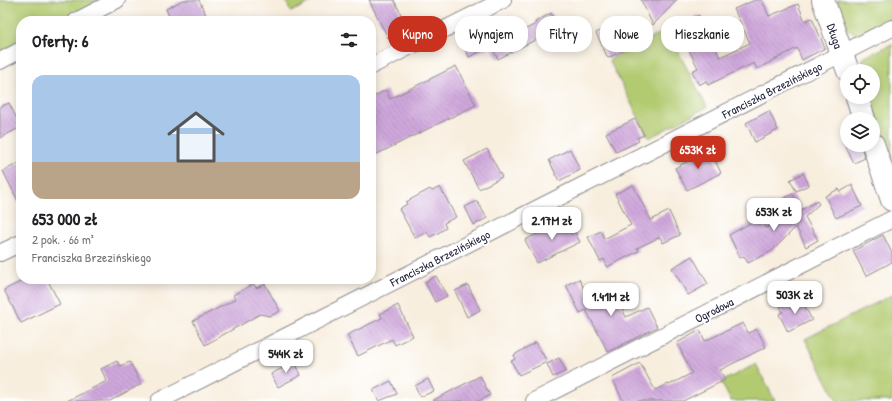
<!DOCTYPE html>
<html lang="pl">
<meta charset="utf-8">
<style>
:root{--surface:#fff;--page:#f6f6f6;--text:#202124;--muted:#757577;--line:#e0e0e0;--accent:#c8321e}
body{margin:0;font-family:"Patrick Hand",sans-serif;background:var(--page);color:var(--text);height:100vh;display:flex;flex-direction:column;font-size:15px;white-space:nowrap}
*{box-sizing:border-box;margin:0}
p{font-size:13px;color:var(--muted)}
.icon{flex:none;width:22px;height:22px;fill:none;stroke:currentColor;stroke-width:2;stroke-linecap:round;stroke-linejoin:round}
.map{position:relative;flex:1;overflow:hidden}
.sheet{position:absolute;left:16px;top:16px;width:360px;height:268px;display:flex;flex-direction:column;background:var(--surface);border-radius:16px;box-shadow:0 2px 10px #0003}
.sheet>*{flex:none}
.top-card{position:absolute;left:388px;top:16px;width:380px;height:36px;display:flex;gap:8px}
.tools{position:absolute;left:840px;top:64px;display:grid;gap:8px}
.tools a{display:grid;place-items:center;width:40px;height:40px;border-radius:50%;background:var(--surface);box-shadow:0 2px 10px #0003;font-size:20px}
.price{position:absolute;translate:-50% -34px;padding:0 9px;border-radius:8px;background:#fff;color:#222;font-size:13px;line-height:26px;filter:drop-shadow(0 1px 2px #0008)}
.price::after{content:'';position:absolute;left:50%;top:24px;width:12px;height:9px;margin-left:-6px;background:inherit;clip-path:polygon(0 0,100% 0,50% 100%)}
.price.current{background:var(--accent);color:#fff}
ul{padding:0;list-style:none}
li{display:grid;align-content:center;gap:8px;height:212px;padding:0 16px}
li+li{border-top:1px solid var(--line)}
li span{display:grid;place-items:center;height:124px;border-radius:12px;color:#555}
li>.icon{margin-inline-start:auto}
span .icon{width:72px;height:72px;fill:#fffc;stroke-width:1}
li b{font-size:17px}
h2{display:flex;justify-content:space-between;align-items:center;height:48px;padding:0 16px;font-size:17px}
.pill{padding:0 14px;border-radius:16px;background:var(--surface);box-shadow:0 2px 10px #0003;font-size:14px;line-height:36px}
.pill.current{background:var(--accent);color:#fff}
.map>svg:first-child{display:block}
</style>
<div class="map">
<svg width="892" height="401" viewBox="0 0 892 401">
<defs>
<pattern id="building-back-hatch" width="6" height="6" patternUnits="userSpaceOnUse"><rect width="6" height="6" fill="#cfa7db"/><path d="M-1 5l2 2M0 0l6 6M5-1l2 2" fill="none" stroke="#b18fbd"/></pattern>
</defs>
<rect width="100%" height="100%" fill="#fff"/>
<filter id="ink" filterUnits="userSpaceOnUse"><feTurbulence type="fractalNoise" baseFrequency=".025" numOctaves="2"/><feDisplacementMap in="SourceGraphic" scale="8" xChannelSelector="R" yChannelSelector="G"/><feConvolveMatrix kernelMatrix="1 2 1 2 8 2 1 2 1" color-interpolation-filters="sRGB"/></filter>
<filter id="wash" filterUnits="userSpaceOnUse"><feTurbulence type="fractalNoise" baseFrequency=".012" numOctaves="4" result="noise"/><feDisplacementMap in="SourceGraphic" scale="16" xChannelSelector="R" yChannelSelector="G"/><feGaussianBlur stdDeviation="0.9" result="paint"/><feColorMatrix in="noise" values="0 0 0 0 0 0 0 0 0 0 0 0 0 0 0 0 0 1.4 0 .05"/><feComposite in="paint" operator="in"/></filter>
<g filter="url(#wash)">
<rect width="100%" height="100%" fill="#f8eede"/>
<!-- grass -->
<path fill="#b2ca6f" stroke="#6a7655" d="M0,0h101l-41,21h-39v20l-21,11z
M285,0h30l-24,12z
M837,0h55v21l-34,17 -1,-4 -10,-4z
M667,30l40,77 -58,31 -40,-78z
M892,44v117l-22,-64h3v-26h-12l2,-13z
M892,295v106h-55l-32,-62z
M756,364l19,37h-44l-10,-19z"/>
<g id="blocks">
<!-- building -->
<path fill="url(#building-back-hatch)" d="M183,0h16l7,15 -13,6h-22l-5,-12z
M369,0h25l14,28 -20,10z
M641,0h36l-24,25z
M755,0h7l7,16 29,-12 7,17 7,-3 13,30 -23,12 -5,-12 -40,21 -3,-6 -46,22 -2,-4 -7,4 -7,-14 6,-3 -10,-20 11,-5 -12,-22 12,-6 21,42 30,-14 -16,-34z
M551,13l10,19 -20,10 -2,-4 -41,21 -7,-13 -22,11 -6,-13 22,-11 3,6 21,-11 3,8 24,-12 -1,-2z
M614,24l13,25 -19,9 -12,-25z
M456,66l20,39 -105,52v-59l15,-8 4,9z
M9,103l12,24 -21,11v-31z
M769,111l9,19 -23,12 -9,-19z
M635,119l9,16 -7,3 2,3 -23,11 -10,-19z
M845,145h15l5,13 -11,5z
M487,149l15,28 -23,12 -15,-28z
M570,149l10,21 -21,11 -10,-21z
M710,150l11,23 -34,17 -12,-22z
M21,162v45l-18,-36z
M803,173l6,12 -13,6 -6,-11z
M633,185l18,35 18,-9 11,24 -17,8 -3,-6 -23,11 2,3 -32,16 -3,-8 -4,2 -12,-24 13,-6 3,8 27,-14 -16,-31z
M852,185l10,21 -26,12 -11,-22 14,-7 1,3z
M440,187l16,30 -12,6 2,5 -8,5 -8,4 -3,-5 -12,6 -16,-29 8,-5 -1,-2 24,-13 2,2z
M793,194l8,16 16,-9 2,3 -14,13 13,23 -12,7 -10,-20 -24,24 -24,12 -4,-7 -4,2 -11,-23 32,-18 5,11 22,-12 -8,-16z
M477,201l10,17 -13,7 -9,-18z
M568,219l12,23 -43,21 -12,-23z
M883,235l9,18v9l-26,14 -13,-25z
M692,256l16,28 -20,11 -16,-27z
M436,276l11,20 -12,6 -10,-20z
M26,279h21l13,25 -39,19 -17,-33z
M579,279l9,18 14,-7 4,7 8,-4 12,24 21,-10 10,20 -49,25 -22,-42 -6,3 -14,-28z
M254,284l2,4 9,-4 15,27 -10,5 -10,-2 -55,31 -12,-24 43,-22 -3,-4z
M468,285l12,25 -13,7 -12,-26z
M800,297l12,23 -24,12 -9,-18 4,-2 -3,-5z
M398,305l15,31 -18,9 -3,-6 -34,17 -11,-21 35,-17 -2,-4z
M743,323l5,10 9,-4 9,18 -46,23 5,10 -42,21h-60l-11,-23 28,-15 15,27 13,-6 1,1 23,-12 -15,-30 23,-13 5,11z
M536,342l11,20 -28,13 -8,-14 4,-2 -1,-4z
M559,358l7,13 -13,6 -6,-13z
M117,361l3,5 10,-4 11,22 -31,17h-43l40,-20 -6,-12z
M295,362l6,13 -23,12 -7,-13z
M480,376l10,19 -11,6h-47z
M428,379l6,12 -14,6 -5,-11z
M391,381l6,13 -18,7 -6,-11z"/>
</g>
</g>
<g filter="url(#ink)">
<use href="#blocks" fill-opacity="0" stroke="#8d888c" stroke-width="1"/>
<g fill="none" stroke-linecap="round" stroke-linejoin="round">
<defs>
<path id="street" d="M76,21l41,-21
M0,61l21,-11
M371,66l132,-66
M0,253l21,-10
M159,401l733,-373
M534,401l358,-182"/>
<path id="secondary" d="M823,0l25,71
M857,97l7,22
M873,144l19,56"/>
</defs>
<!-- street casing -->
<use href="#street" stroke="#8d888c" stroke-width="18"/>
<!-- secondary casing -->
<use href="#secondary" stroke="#8d888c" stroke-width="24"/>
<!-- street -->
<use href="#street" stroke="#fff" stroke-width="16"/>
<!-- secondary -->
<use href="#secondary" stroke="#fff" stroke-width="22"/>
</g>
</g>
<g text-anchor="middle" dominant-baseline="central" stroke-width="4" stroke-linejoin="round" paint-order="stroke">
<!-- street labels -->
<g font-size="12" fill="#22223b" stroke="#fff">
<text transform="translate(835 36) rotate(71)">Długa</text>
<text transform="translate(772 90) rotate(-27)">Franciszka Brzezińskiego</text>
<text transform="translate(440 258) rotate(-27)">Franciszka Brzezińskiego</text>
<text transform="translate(714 310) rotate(-27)">Ogrodowa</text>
</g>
</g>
</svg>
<div class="tools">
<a><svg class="icon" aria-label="locate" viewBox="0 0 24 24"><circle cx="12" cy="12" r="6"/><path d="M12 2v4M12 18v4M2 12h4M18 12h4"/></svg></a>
<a><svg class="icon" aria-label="layers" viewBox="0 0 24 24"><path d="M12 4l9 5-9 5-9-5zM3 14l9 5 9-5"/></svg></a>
</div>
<b class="price current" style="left:698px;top:170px">653K zł</b>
<b class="price" style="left:774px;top:232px">653K zł</b>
<b class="price" style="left:552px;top:241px">2.17M zł</b>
<b class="price" style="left:795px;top:315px">503K zł</b>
<b class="price" style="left:611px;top:317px">1.41M zł</b>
<b class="price" style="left:286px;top:374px">544K zł</b>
<div class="top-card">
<a class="pill current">Kupno</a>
<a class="pill">Wynajem</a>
<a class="pill">Filtry</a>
<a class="pill">Nowe</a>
<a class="pill">Mieszkanie</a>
</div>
<section class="sheet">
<h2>Oferty: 6<svg class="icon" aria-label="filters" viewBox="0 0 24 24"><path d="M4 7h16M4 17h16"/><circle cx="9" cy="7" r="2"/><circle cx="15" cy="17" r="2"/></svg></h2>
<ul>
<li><span style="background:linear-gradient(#a9c7e8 70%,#b9a48a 0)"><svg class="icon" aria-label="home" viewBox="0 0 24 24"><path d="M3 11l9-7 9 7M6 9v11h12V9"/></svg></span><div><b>653 000 zł</b><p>2 pok. · 66 m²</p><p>Franciszka Brzezińskiego</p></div></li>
</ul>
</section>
</div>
